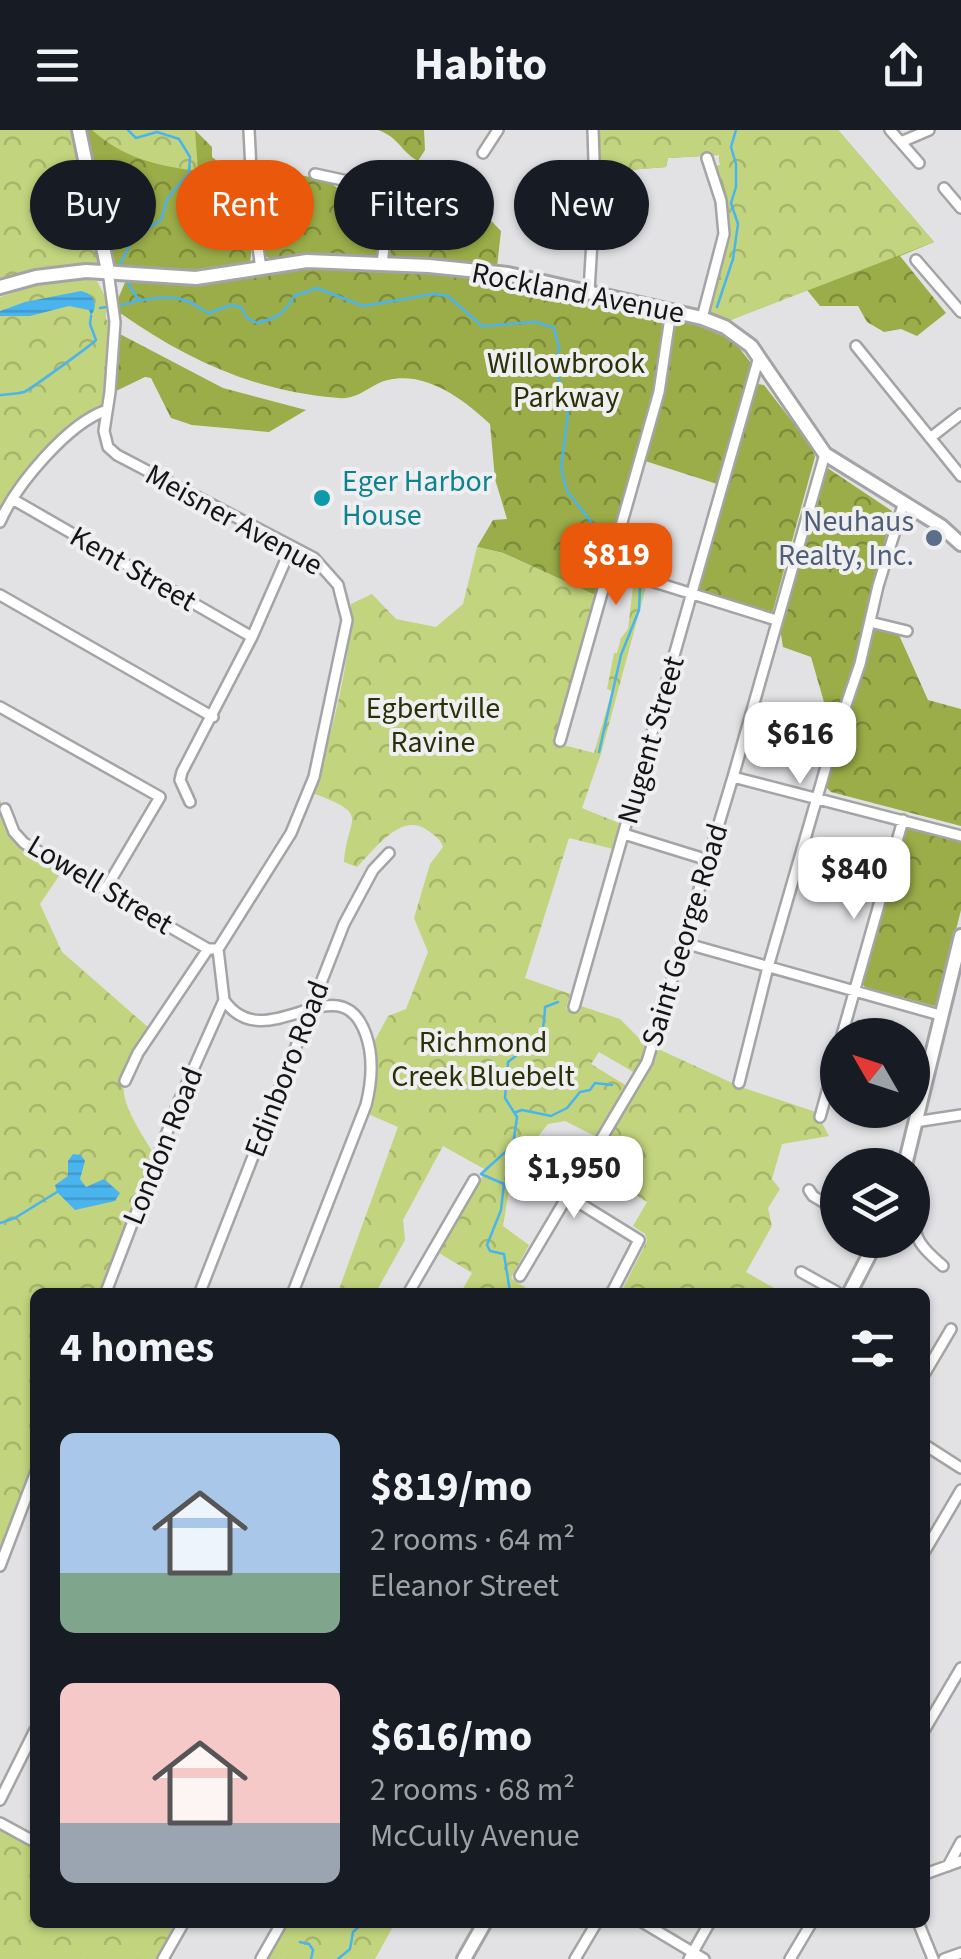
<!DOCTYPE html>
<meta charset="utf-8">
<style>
:root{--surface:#171b24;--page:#242831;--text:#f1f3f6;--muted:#9ea1a6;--accent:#ea580c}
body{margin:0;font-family:"Source Sans 3",sans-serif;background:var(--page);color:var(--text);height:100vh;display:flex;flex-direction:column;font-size:38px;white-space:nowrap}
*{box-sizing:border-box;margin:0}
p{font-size:32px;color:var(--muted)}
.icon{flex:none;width:55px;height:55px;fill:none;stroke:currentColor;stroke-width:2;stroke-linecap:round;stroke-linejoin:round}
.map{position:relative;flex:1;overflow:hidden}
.side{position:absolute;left:30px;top:1158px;width:900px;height:640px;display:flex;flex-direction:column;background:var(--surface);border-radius:15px;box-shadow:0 2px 8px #0004}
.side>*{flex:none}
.banner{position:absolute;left:30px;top:30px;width:902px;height:90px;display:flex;gap:20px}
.needle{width:65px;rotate:309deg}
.buttons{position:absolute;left:820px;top:888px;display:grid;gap:20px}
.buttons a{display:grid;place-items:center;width:110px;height:110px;border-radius:50%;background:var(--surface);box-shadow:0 2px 8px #0004;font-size:50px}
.price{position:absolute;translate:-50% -85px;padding:0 22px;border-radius:20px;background:#fff;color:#222;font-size:32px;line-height:65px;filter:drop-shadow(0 2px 5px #0008)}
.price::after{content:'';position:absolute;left:50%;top:60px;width:30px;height:22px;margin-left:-15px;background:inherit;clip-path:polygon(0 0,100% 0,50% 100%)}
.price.selected{background:var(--accent);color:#fff}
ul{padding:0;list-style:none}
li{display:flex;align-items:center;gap:30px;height:250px;padding:0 30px}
li span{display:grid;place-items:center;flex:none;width:280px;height:200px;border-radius:15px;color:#555}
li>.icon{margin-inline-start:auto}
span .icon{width:120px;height:120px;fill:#fffc;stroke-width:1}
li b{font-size:42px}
h2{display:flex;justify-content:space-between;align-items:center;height:120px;padding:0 30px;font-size:42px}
.chip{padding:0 35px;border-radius:45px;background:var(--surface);box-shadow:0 2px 8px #0004;font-size:35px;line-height:90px}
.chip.selected{background:var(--accent);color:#fff}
header{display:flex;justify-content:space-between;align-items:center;height:130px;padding:0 30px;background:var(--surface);font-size:45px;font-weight:700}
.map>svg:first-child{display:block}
</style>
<header><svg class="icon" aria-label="menu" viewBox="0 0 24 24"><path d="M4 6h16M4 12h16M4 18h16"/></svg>Habito<svg class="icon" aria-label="share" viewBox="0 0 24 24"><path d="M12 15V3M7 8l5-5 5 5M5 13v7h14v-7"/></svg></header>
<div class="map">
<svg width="961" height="1829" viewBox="0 0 961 1829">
<defs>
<pattern id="forest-crowns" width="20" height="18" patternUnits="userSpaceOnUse" patternTransform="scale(2.5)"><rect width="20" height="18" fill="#9bad48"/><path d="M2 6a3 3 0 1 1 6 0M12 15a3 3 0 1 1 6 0" fill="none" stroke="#7d8c3b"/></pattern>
<pattern id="park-crowns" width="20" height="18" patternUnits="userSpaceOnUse" patternTransform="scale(2.5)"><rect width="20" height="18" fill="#c2d47d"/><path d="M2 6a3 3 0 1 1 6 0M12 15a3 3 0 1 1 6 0" fill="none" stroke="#a6b56b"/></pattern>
<pattern id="water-rules" width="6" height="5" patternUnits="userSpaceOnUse" patternTransform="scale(2.5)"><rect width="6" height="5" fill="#4ab4ef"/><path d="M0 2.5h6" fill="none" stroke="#409acc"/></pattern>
</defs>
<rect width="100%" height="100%" fill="#e2e2e5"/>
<!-- forest -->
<path fill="url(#forest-crowns)" d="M83,0h112l17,17v10l34,26 6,64 -2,16c-31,15 -102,12 -136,1z
M378,0h46l1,20 -7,11c-18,-10 -18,-23 -40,-31z
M600,0h238l96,112 -34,14 46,57 -29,23 -16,-7 -17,3 -17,-10 -9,-16h-38l-13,-16 -79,31 -19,-7 18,-78 -2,-32 3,-4 -12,-33 4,-2 -1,-10 -51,3 -2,9 -51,4 -14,-5z
M268,38l60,13 20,15 13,-10 22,5 3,6 -10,61 -79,-3 -26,4 -6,-3 -4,-10 -3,-77z
M394,56l76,13 31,32 -4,36 -109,-8z
M306,136l122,6 87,9 147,33 3,7 -8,61 -62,213 -92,-42 -26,-6 16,-27 14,-1 -12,-40 -5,-55c-26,-24 -63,-53 -102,-44 -18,4 -29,20 -49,18 -83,-6 -152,-38 -219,-85l-2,-14 8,-19 81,4z
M681,189l52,21 18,23 -34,121 -75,-24 25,-80 6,-57z
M118,203l105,55 83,22 -37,22 -77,-7 -21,-7 -20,-40 -6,-1 -29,14z
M758,254l6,1 48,62 3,10 -43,157 -68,-18 -5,-7z
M826,337l66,44 -37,155 -17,50 -14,-2 2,-5 -15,-52 -28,-10 -3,-19z
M878,498l21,7 29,65 33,9v117l-130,-34 -5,-5 45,-157z
M907,696l54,13v71l-23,92 -4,4 -69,-19 -4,-4 42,-153z"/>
<!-- park -->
<path fill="url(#park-crowns)" d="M0,0h75l25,128 -2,5 -29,2 -69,19z
M92,0h103l3,41c-40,-5 -75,-13 -106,-41z
M600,0h238l96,112 -206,79 -20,-9 19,-76 -2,-32 3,-4 -6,-21h-4l-3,-10 5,-4 -1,-10 -51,3 -2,9 -51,4 -14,-5z
M80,148l17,3 9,17v21l3,3 -6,82c-43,28 -71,66 -103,107v-214l44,-14z
M477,417l26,6 92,42 -39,148 38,10 18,-62 -5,-2 7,-36h3l4,-15 7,-9 5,-43 -21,-7 5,-20 23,8 -2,8 8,12 -45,167 -19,54 37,15 -6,26 -44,-11 -44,140 45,16 -4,15 14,3 1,-6 39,13 27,27 -12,27 -36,-21 -8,12 36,22 -32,50 -30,-15 -17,3 -23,29 13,16 -7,13 -19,-10 -9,54 26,19 -18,33 21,14h-71l11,-19 -33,-20 47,-83 -43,-24 -40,74 2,20 -29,52h-38l60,-165 -30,-13 7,-32 -2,-38 15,-28 18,-7 22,-57 -14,-34 16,-54 13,-17c-3,-9 -8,-11 -16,-17 -26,-19 -53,20 -70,37l-13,-5c3,-46 29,-47 -32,-69 19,-56 39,-130 39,-189l21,-10 24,25 40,8 27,-23z
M0,669l9,30 54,41 -23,34 22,48 87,76c-38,58 -31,68 5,126l-54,138h-65v169l-35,90z
M656,918l85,39 75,25 13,24 -47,8 -10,35 8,10 -12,19 4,18 -26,46 35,20h-151l-7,-4 24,-47 -2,-7 -12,-8 14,-24 -27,-16 3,-7 -29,-18 42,-71z
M0,1697l35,20v75l129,1 8,6 -14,30h-158z
M287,1793h108l-20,36h-109z"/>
<!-- water -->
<path fill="url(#water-rules)" d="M81,161c13,3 18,13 10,25l-2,-6 -20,-4 -39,10h-30v-5l25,-9z
M73,1024l8,1 4,6 -5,18 6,8 18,-8 16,14 -5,8 -40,9 -18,-18 -2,-7 13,-9v-15z"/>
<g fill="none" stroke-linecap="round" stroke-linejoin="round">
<!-- stream -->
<path stroke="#4ab4ef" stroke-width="2.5" d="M120,135l13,-27 28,-18 6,-21 22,-26 1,-16 -11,-18 -22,-7 -21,6 -8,-8
M128,153l10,16
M122,175c20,-6 46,-11 65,-4 8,3 14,9 22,12l22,-8 10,2 6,11 10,5c19,-4 28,-10 37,-27l23,-8 46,18 70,-12 15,2 34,30 54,-4 18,6 5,19 -3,20 12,47 -7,54 6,23 43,55
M717,177l16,-48 5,-35 -7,-21 5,-16v-23l-5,-17 5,-17
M100,178l7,-1
M0,265c7,-1 17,-1 24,-3 7,-3 66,-46 72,-52l-6,-16 1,-8
M599,622l22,-97 18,-45 1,-23 -24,-35
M516,982l6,-2 29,6 16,-8 13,-16 10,-2 5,-7 17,2
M0,1093l15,-5 42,-26
M510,1162l-6,-38 -14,-3 -3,-6 14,-35 3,-26 -23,-10 32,-29 4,-28 -12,-19 3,-36c28,-24 35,-10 37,-55l13,-5
M300,1812l9,2 4,6 -2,9
M338,1829l12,-10 3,-17 11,-10"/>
<defs>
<path id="street" d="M249,0l4,80 8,59
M890,0l29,33
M901,12l28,-12
M483,23l15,-23
M315,44l74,16
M944,58l17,20
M916,130l45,52
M382,134l11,-94
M108,141l7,51 -5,70 -6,39 4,16 9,8 197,103 24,27 9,35 -33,157 -23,56 -73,116h-10l-70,104 -13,28
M589,161l6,-100 -2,-61
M702,188l22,-84 -3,-33 -14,-43
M856,216l105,130
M930,308l31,-24
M14,370l238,137
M0,392c16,-37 68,-99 107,-112
M651,451l125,39
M0,465l213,122
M870,492l37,9
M0,577l160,90 -55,93
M560,611l99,-349 12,-81
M733,647l228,59
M190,672l-10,-22 2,-8 70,-135 39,-89
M5,679l9,23 10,11 184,106
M624,704l84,26
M684,813l256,72
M218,819l6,51
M224,870c42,61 116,-41 142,35 8,23 6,46 0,70l-73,187
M574,877l185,-650
M842,905l61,-215
M739,953l29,-116 64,-221 28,-82 18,-78 25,-81
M820,987l18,-65
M915,992l46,-7
M539,1048l100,62 -27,52
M912,1056l6,9c-6,39 -6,44 25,71
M809,1060l4,6 25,15
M801,1142l36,20
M520,1146l127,-214 86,-285 92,-323
M106,1162l73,-191 45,-101
M200,1162l144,-368 29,-54 16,-17
M409,1162l65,-112
M925,1243l26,-44
M925,1315l36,23
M925,1421l36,-61
M0,1436l35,-92
M925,1599l36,-61
M0,1670l35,-70
M0,1693l35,19
M948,1736l13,-24
M925,1744l36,-13
M642,1792l62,37
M918,1792l15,37
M163,1829l21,-37
M261,1829l21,-37
M575,1829l22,-37
M689,1829l21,-37
M790,1829l22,-37
M944,1829l17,-6"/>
<path id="secondary" d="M79,0l29,141
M0,157l36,-10 50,-6 110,7 111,-17 122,5 79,8 194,44 23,9 26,19 74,108 116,72 20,18
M905,1035l56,-229
M850,1162l27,-52
M464,1829l21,-37"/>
</defs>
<!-- street casing -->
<use href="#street" stroke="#a4a3a6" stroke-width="14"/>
<!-- secondary casing -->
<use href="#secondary" stroke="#a4a3a6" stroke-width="18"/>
<!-- street -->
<use href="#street" stroke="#fff" stroke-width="9"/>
<!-- secondary -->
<use href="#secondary" stroke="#fff" stroke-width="12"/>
</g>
<!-- markers -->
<circle fill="#0f9aa8" stroke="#efeff2" stroke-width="4" cx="322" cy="368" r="10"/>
<circle fill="#5c6f8a" stroke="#efeff2" stroke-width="4" cx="934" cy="408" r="10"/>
<g text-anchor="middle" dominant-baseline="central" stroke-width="8" stroke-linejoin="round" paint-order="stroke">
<!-- street labels -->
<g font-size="30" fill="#151516" stroke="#efeff2">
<text transform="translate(578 163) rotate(11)">Rockland Avenue</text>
<text transform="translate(234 390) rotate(29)">Meisner Avenue</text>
<text transform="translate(133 439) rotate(30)">Kent Street</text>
<text transform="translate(651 610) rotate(-74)">Nugent Street</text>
<text transform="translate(100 755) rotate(31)">Lowell Street</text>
<text transform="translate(685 805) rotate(-73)">Saint George Road</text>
<text transform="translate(287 939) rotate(-69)">Edinboro Road</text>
<text transform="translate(163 1016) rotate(-68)">London Road</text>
</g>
<!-- park labels -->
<g font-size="30" fill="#2a3106" stroke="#efeff2">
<text x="566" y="233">Willowbrook<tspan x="566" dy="34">Parkway</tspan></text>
<text x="433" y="578">Egbertville<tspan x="433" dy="34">Ravine</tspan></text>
<text x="483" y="912">Richmond<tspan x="483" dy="34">Creek Bluebelt</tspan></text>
</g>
<!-- culture labels -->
<g font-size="30" fill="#0d838f" stroke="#efeff2" text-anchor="start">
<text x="342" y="351">Eger Harbor<tspan x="342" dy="34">House</tspan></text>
</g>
<!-- service labels -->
<g font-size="30" fill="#4e5e75" stroke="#efeff2" text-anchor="end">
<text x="914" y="391">Neuhaus<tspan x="914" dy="34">Realty, Inc.</tspan></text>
</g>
</g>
</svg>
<div class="buttons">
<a><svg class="needle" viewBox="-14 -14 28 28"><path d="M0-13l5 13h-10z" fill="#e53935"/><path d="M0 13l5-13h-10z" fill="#9ea1a6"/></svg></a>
<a><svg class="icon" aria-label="layers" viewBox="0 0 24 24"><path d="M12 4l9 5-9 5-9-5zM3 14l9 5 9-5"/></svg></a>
</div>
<b class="price selected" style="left:616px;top:478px">$819</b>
<b class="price" style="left:800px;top:657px">$616</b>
<b class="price" style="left:854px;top:792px">$840</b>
<b class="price" style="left:574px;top:1091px">$1,950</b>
<div class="banner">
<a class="chip">Buy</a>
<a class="chip selected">Rent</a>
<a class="chip">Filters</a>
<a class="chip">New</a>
</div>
<section class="side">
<h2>4 homes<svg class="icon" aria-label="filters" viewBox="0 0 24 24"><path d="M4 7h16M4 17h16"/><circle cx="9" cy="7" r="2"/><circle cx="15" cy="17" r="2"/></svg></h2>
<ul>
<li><span style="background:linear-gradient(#a9c7e8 70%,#7fa58c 0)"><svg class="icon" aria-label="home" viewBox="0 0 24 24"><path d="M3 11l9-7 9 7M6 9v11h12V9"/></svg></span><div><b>$819/mo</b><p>2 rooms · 64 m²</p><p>Eleanor Street</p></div></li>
<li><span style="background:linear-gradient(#f6c9c9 70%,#9aa5b1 0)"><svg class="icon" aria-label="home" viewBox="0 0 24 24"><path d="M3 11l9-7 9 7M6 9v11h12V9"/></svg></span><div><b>$616/mo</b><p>2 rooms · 68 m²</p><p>McCully Avenue</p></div></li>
</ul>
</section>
</div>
